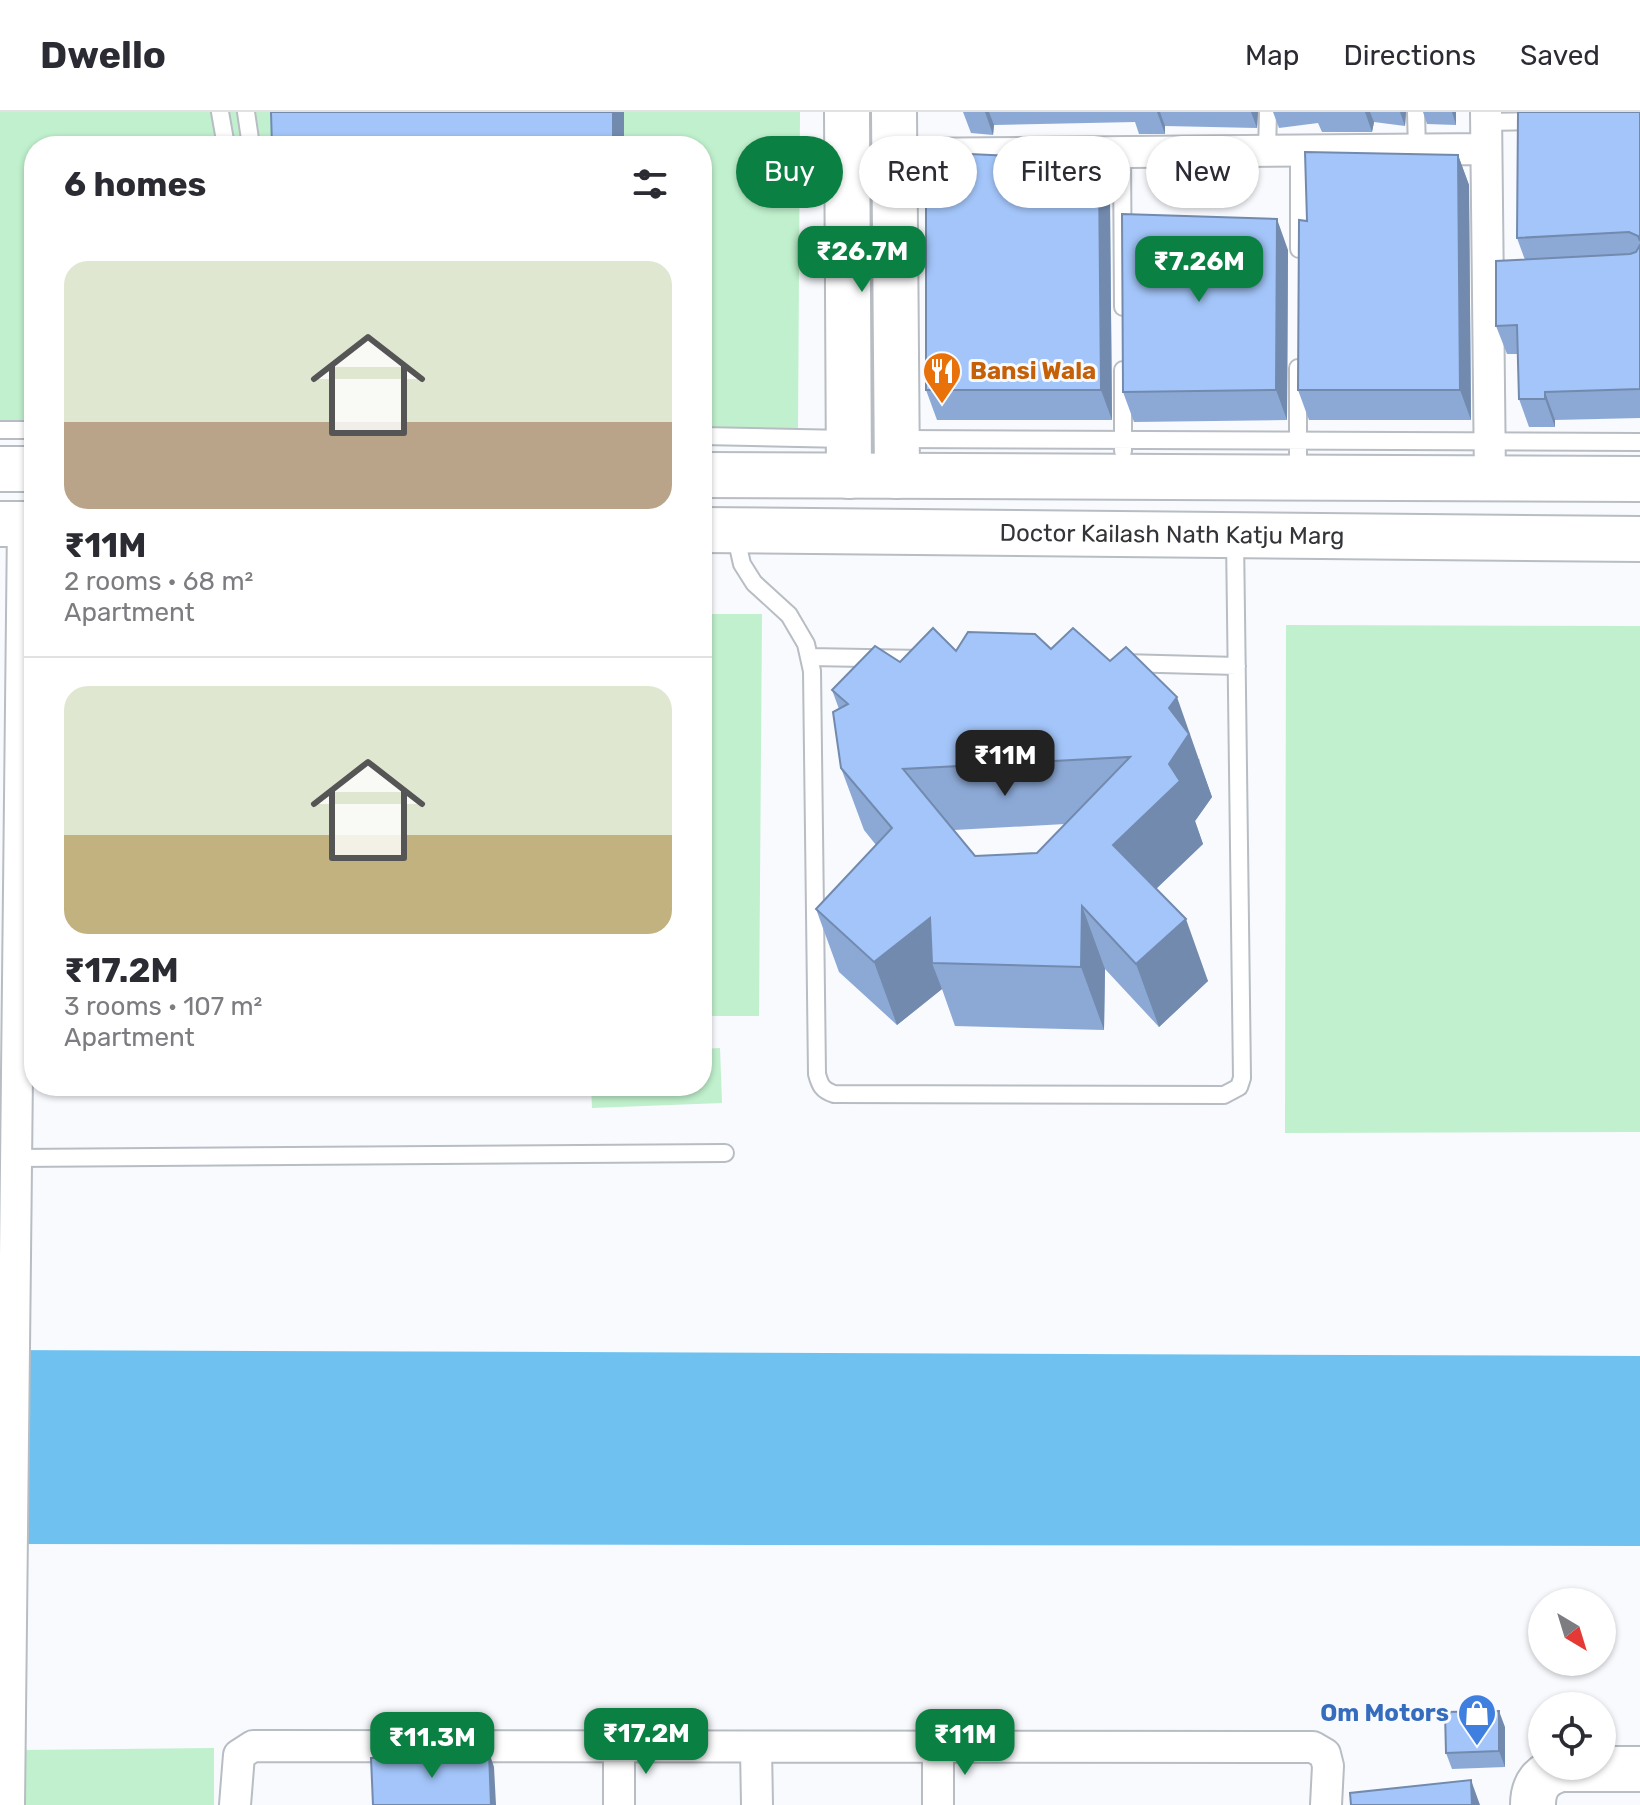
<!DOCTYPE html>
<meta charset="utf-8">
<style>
:root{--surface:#fff;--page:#f7f7f7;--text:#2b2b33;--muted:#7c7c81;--line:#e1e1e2;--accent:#0b8043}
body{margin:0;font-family:Rubik,sans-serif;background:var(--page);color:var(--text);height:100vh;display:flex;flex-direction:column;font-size:30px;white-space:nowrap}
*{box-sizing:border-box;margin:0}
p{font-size:26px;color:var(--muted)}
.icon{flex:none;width:44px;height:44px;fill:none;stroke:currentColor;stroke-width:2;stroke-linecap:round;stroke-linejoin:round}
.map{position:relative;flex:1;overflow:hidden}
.sheet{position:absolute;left:24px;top:24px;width:688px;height:960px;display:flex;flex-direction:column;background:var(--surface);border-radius:32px;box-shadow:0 2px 6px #0004}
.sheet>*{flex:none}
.guide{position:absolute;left:736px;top:24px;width:760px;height:72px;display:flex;gap:16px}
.needle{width:52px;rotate:142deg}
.controls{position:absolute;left:1528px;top:1476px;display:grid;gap:16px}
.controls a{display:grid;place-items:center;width:88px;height:88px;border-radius:50%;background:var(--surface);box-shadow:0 2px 6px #0004;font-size:40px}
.price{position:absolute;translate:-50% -68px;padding:0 18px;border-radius:16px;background:var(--accent);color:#fff;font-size:26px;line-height:52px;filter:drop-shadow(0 2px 4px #0008)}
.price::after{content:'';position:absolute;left:50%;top:48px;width:24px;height:18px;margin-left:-12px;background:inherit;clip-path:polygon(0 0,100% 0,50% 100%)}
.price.active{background:#222;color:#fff}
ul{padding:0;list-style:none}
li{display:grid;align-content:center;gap:16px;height:424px;padding:0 40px}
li+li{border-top:2px solid var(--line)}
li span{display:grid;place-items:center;height:248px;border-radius:24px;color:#555}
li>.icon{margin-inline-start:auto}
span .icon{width:144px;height:144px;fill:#fffc;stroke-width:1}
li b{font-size:34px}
h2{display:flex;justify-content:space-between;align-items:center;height:96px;padding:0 40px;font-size:34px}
.pill{padding:0 28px;border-radius:36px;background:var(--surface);box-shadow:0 2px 6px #0004;font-size:28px;line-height:72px}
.pill.active{background:var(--accent);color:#fff}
header{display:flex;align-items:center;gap:48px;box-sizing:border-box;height:112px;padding:0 40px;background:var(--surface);border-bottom:2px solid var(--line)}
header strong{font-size:38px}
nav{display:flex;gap:44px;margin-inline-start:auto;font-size:28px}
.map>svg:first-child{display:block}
</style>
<header>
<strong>Dwello</strong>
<nav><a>Map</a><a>Directions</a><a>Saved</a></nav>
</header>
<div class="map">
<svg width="1640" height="1693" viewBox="0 0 1640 1693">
<rect width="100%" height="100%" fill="#f8fafe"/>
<!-- green -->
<path fill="#c0f0cd" d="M0,0h800l-2,317h-96v-283h-668v283h-34z
M702,502h60l-3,402h-57z
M1286,513l354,1v506l-355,1z
M720,936l2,55 -130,5 -1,-22h111v-37z
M214,1636v57h-191v-55z"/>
<!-- water -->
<path fill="#6fc2ef" d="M0,1238l1640,6v190l-1640,-2z"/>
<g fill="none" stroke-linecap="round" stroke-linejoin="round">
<defs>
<path id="lane" d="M220,0l6,34
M246,0l5,34
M1416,0l1,38
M1486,10l54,-1
M1267,39l1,-39
M1122,40l1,155
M1299,137v-98
M1123,258v81
M0,318h34
M702,324l145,3
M898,327l742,3
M1298,365v-109
M735,421l7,31 12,19 35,32 17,29 6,27 5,403c3,11 5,16 17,20l390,1 15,-8 3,-9 -7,-541
M809,545l114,2
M1122,551l115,3
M16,1046l709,-5"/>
<path id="street" d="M1486,0l4,366
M895,42l591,-5
M756,1636l1,57
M9,1693l14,-1281
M235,1693l4,-50 14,-9 1060,1 12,7 3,12 -2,39
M619,1693v-58
M938,1693v-57"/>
<path id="secondary" d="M847,0l2,364
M894,0l3,364
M1533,1693c0,-20 9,-31 28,-36h79"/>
<g id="primary">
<path d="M0,357h34"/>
<path d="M702,363l938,4"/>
<path d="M0,412h34"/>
<path id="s1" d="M702,418l938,9"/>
</g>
</defs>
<!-- lane casing -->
<use href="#lane" stroke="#b8bdc3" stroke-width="20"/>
<!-- street casing -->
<use href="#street" stroke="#b8bdc3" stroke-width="34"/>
<!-- secondary casing -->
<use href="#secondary" stroke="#b8bdc3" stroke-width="48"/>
<!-- primary casing -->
<use href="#primary" stroke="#b8bdc3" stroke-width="48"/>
<!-- lane -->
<use href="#lane" stroke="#fff" stroke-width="16"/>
<!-- street -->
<use href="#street" stroke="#fff" stroke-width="30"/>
<!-- secondary -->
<use href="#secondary" stroke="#fff" stroke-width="44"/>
<!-- primary -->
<use href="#primary" stroke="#fff" stroke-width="44"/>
</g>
<!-- wall -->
<path fill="#8ca9d6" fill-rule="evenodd" d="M963,0h295l-1,16 -92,-2v8h-26l-4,-12 -141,3 -1,10 -22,-2z
M1273,0h133l-1,14 -31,-4 -2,10h-50l-4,-9 -39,5z
M1423,0h33v13l-29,-1z
M1640,0v306l-85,2v7h-26l-10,-28 -1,-45h-11l-11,-28 29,-66 -8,-22z
M1458,43l11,30 2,235h-162l-11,-30 9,-169z
M1108,78l2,12 2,218h-175l-11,-30z
M1288,138l-1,170 -153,2 -11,-30z
M1051,537l149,111 -1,1 13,36 -17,24 8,23 -47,45 52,92 -49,46 -54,-58 -1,61 -149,-4 -13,-37 -45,36 -58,-53 -23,-63 60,-64 -12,-15 -23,-62 -2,-59 -7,-19 68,-28 56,-11zM1065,712l-28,29 -62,3 -21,-26z
M1505,1615v40l-53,2 -6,-16z"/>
<!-- shaded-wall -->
<path fill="#728aae" d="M613,0h11v34h-11z
M985,0h4l5,13 -1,10z
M1157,0h3l5,14v8z
M1251,0h7l-1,16z
M1365,0h5l4,10 -2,10z
M1400,0h6l-1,14z
M1452,0h4v13z
M1458,43l11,30 2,235 -11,-30z
M1097,48l11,30 2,12 2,218 -11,-30z
M1277,107l11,31 -1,170 -11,-30z
M1545,280l10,28v7l-10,-28z
M1177,585l35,100 -17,24 8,23 -67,64 -23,-63 56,-81v-56z
M1082,794l23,63 -1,61 -23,-63z
M930,806l2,45 10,26 -45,36 -23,-63z
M1186,807l22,62 -49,46 -23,-63z
M1499,1599l6,16v40l-6,-16z
M489,1640l5,15 2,38h-5z
M1471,1668l9,25h-8z"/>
<!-- building -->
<path fill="#a3c5f9" stroke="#728aae" stroke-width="2" fill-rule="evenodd" d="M271,0h342v34h-341z
M1518,0h122v129l-2,-5 -9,-4 -112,6z
M926,40l171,8v12h2l2,218h-175z
M1305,40l153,3 2,235h-162l1,-170 8,1z
M1122,102l155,5 -1,171 -153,2z
M1640,133v144l-95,3v7h-26l-2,-74 -21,1v-65l134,-7 6,-2z
M933,516l23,23 12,-19 67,2 16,15 22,-21 37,33 16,-14 51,50 -8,11 20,26 -20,30 11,17 -67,64 73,74 -50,45 -54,-58 -1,61 -149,-4 -2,-45 -56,44 -58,-53 76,-81 -51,-60 -8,-56 15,-8 -16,-14 43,-44 25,16zM1130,645l-93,96 -62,3 -72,-87z
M1499,1599v40l-53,2 -1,-41z
M489,1640l2,53h-118l-2,-47z
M1471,1668l1,25h-121l-1,-12z"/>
<!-- icons -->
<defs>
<symbol id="restaurant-pin" viewBox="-11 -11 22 30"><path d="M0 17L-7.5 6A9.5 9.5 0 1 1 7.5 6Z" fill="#e8710a" stroke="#f8fafe"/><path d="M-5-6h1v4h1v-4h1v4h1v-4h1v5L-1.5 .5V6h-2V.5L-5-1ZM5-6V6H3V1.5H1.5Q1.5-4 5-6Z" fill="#fff"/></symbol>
<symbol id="shop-pin" viewBox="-11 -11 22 30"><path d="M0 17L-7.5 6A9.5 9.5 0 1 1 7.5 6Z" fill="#3f7fe0" stroke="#f8fafe"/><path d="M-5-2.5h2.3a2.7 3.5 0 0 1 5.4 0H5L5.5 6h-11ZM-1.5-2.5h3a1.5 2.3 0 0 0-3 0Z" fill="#fff"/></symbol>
</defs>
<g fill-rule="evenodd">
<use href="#restaurant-pin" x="920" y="237" width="44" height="60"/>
<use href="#shop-pin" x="1455" y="1579" width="44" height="60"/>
</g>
<g text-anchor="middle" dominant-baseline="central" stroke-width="6" stroke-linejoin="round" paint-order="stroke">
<!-- food labels -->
<g font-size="24" font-weight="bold" fill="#c56008" stroke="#f8fafe" text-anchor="start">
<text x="970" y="259">Bansi Wala</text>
</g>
<!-- street labels -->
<g font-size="24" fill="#333538" stroke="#f8fafe">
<text stroke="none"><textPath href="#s1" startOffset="470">Doctor Kailash Nath Katju Marg</textPath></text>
</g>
<!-- shop labels -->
<g font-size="24" font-weight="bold" fill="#366cbe" stroke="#f8fafe" text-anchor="end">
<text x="1449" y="1601">Om Motors</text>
</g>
</g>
</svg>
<div class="controls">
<a><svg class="needle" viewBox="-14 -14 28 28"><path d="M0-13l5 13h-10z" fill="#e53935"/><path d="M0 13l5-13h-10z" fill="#7c7c81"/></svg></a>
<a><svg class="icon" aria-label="locate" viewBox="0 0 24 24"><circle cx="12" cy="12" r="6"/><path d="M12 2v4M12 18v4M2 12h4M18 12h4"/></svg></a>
</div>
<b class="price" style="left:862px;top:182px">₹26.7M</b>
<b class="price" style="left:1199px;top:192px">₹7.26M</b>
<b class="price active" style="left:1005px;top:686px">₹11M</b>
<b class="price" style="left:646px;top:1664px">₹17.2M</b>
<b class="price" style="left:965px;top:1665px">₹11M</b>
<b class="price" style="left:432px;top:1668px">₹11.3M</b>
<div class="guide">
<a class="pill active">Buy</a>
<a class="pill">Rent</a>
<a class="pill">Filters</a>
<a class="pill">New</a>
</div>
<section class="sheet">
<h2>6 homes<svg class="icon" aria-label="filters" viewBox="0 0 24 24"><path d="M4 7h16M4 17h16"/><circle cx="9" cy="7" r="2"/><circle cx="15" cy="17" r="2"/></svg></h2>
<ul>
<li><span style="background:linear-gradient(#dfe7d0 65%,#b9a48a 0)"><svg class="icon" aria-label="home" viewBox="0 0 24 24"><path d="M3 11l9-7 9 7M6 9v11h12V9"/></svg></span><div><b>₹11M</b><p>2 rooms · 68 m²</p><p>Apartment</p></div></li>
<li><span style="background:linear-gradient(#dfe7d0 60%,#c2b280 0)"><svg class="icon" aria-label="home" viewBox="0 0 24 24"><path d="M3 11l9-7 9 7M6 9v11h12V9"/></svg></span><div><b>₹17.2M</b><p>3 rooms · 107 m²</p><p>Apartment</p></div></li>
</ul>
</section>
</div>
